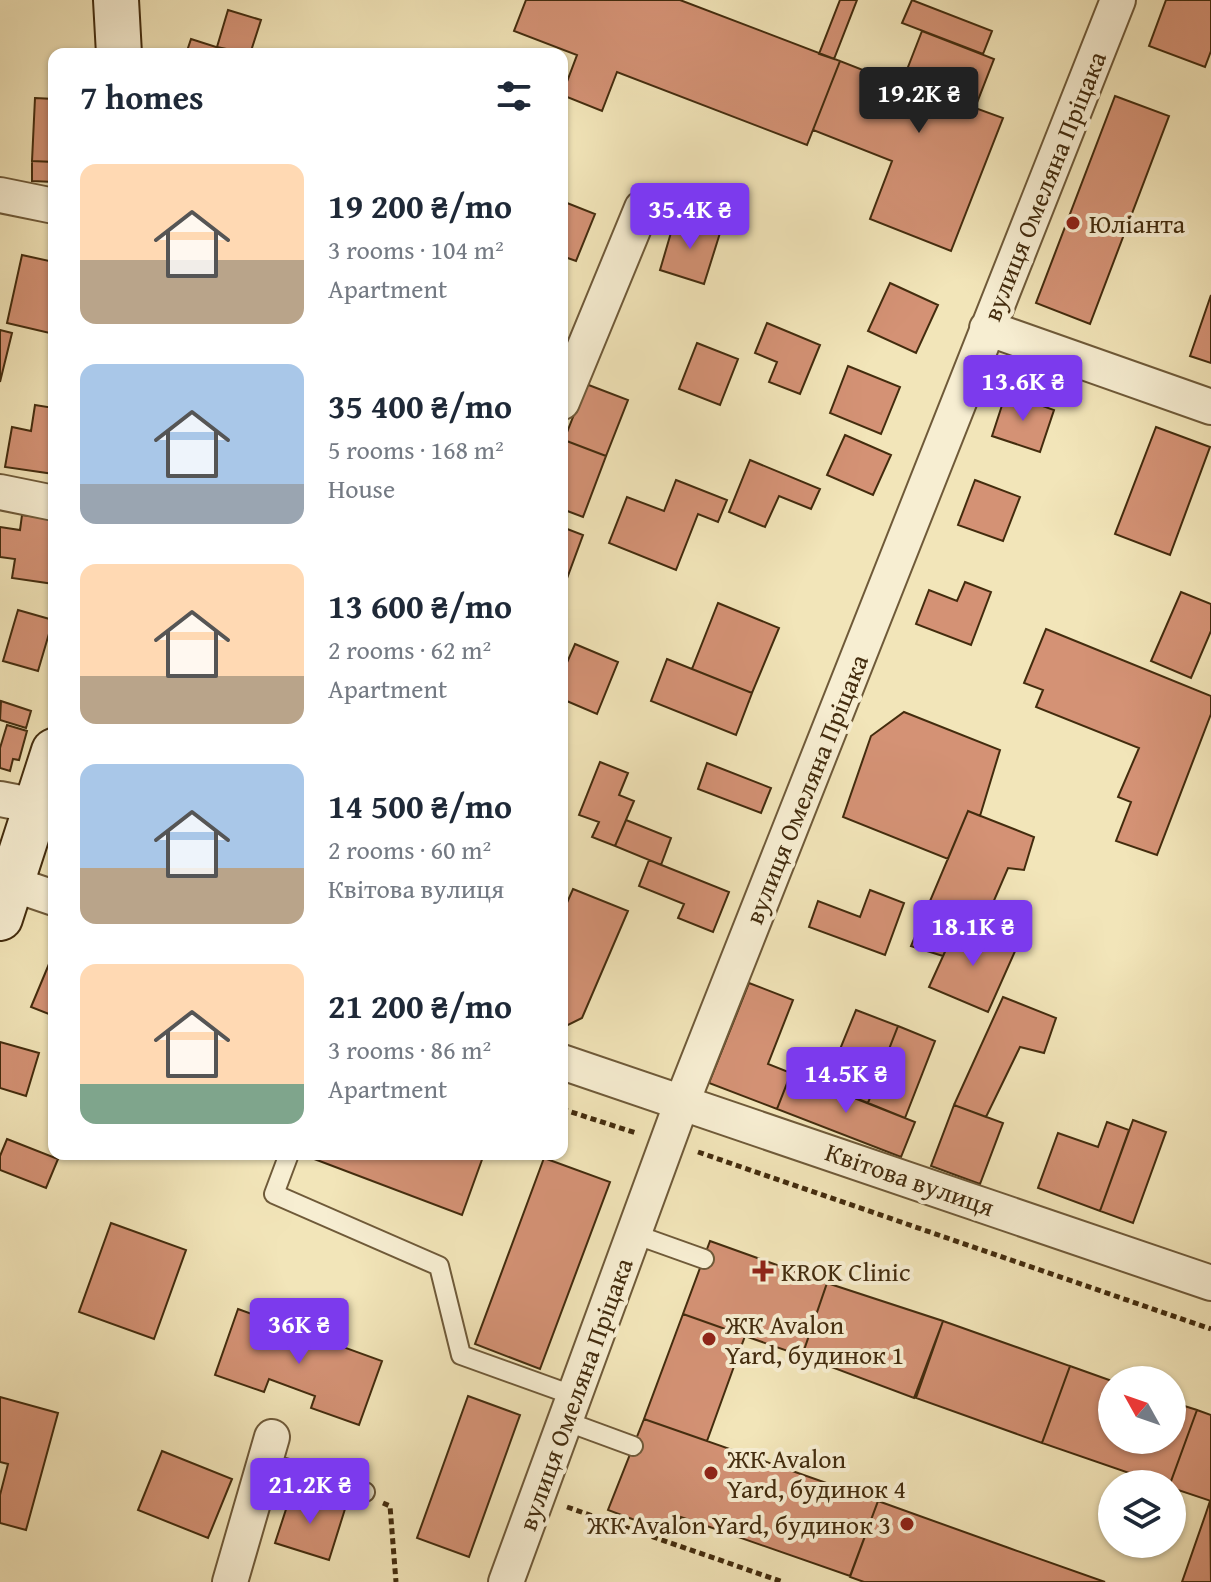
<!DOCTYPE html>
<meta charset="utf-8">
<style>
:root{--surface:#fff;--page:#f6f6f7;--text:#1f2937;--muted:#747a83;--accent:#7c3aed}
body{margin:0;font-family:"Gentium Book Plus",serif;background:var(--page);color:var(--text);height:100vh;display:flex;flex-direction:column;font-size:30px;white-space:nowrap}
*{box-sizing:border-box;margin:0}
p{font-size:26px;color:var(--muted)}
.icon{flex:none;width:44px;height:44px;fill:none;stroke:currentColor;stroke-width:2;stroke-linecap:round;stroke-linejoin:round}
.map{position:relative;flex:1;overflow:hidden}
.drawer{position:absolute;left:48px;top:48px;width:520px;height:1112px;display:flex;flex-direction:column;background:var(--surface);border-radius:16px;box-shadow:0 2px 6px #0004}
.drawer>*{flex:none}
.needle{width:52px;rotate:310deg}
.fabs{position:absolute;left:1098px;top:1366px;display:grid;gap:16px}
.fabs a{display:grid;place-items:center;width:88px;height:88px;border-radius:50%;background:var(--surface);box-shadow:0 2px 6px #0004;font-size:40px}
.price{position:absolute;translate:-50% -68px;padding:0 18px;border-radius:8px;background:var(--accent);color:#fff;font-size:26px;line-height:52px;filter:drop-shadow(0 2px 4px #0008)}
.price::after{content:'';position:absolute;left:50%;top:48px;width:24px;height:18px;margin-left:-12px;background:inherit;clip-path:polygon(0 0,100% 0,50% 100%)}
.price.active{background:#222;color:#fff}
ul{padding:0;list-style:none}
li{display:flex;align-items:center;gap:24px;height:200px;padding:0 32px}
li span{display:grid;place-items:center;flex:none;width:224px;height:160px;border-radius:16px;color:#555}
li>.icon{margin-inline-start:auto}
span .icon{width:96px;height:96px;fill:#fffc;stroke-width:1}
li b{font-size:34px}
h2{display:flex;justify-content:space-between;align-items:center;height:96px;padding:0 32px;font-size:34px}
.map>svg:first-child{display:block}
</style>
<div class="map">
<svg width="1211" height="1582" viewBox="0 0 1211 1582">
<rect width="100%" height="100%" fill="#f2e5b9"/>
<filter id="stains"><feTurbulence type="fractalNoise" baseFrequency=".0025" numOctaves="4"/><feColorMatrix values="0 0 0 0 .2 0 0 0 0 .09 0 0 0 0 .02 0 0 0 .5 -.17"/></filter>
<radialGradient id="worn" r=".72"><stop offset=".6" stop-color="#630" stop-opacity="0"/><stop offset="1" stop-color="#630" stop-opacity=".3"/></radialGradient>
<!-- building -->
<path fill="#d49275" stroke="#432c0e" stroke-width="2" d="M526,0h154l160,61 -33,84 -190,-73 -15,39 -40,-16 15,-40 -63,-24z
M840,0h17l-23,59 -15,-5z
M912,0l80,31 -9,23 -81,-31z
M1166,0h45v51l-6,16 -56,-21z
M228,10l33,10 -11,34 -33,-7z
M922,31l72,28 -19,49 28,10 -52,133 -81,-32 22,-58 -79,-31 27,-69 61,24z
M191,39l41,13 -1,2h-45z
M1115,96l54,20 -79,208 -54,-21z
M35,98l19,1v63l-22,-1z
M32,161l22,1v20l-22,-1z
M562,201l33,13 -19,47 -14,-5z
M675,219l45,14 -16,51 -44,-14z
M22,255l32,7v72l-47,-11z
M890,283l48,22 -22,48 -48,-22z
M1211,295v68l-21,-7z
M767,323l53,22 -20,49 -31,-12 8,-20 -22,-9z
M0,330l12,3 -12,49z
M697,343l41,16 -18,46 -41,-16z
M848,366l52,21 -19,47 -51,-21z
M586,384l42,16 -22,56 -42,-16z
M1006,393l48,17 -14,42 -48,-16z
M35,405l19,3v66l-49,-7 7,-40 19,4z
M1156,427l54,20 -40,108 -55,-21z
M845,435l46,20 -18,40 -46,-20z
M564,440l42,16 -23,61 -21,-8z
M750,460l70,29 -9,20 -32,-13 -14,31 -36,-15z
M676,480l51,20 -9,22 -20,-8 -22,56 -67,-27 18,-46 37,14z
M975,480l45,17 -17,44 -45,-16z
M22,515l32,4v65l-42,-6 3,-19 -15,-2v-30l20,3z
M562,527l21,8 -21,57z
M965,582l26,10 -20,53 -55,-21 13,-34 28,11z
M1181,592l30,12v27l-20,47 -40,-17z
M718,603l61,25 -27,65 -60,-24z
M18,610l35,10 -15,51 -35,-10z
M1046,629l165,67v18l-54,141 -41,-14 15,-39 -13,-5 21,-49 -103,-41 7,-17 -19,-7z
M575,644l43,18 -21,52 -35,-15v-25z
M667,659l85,34 -16,42 -85,-34z
M1,701l30,10 -5,17 -26,-8z
M904,712l96,38 -20,66 -12,-5 -20,48 -105,-42 28,-81z
M7,725l20,6 -8,29 -6,-1 -3,12 -10,-3v-20z
M600,762l28,11 -9,22 15,6 -19,45 -23,-9 7,-15 -20,-7z
M707,763l64,25 -10,25 -63,-24z
M968,811l66,26 -10,33 -16,-2 -28,65 -22,-10 -15,33 -32,-10z
M626,820l45,18 -10,27 -46,-19z
M649,860l80,32 -16,40 -35,-14 6,-14 -45,-18z
M573,889l55,22 -46,107 -20,10v-114z
M870,890l34,13 -19,52 -76,-28 9,-26 42,16z
M958,923l58,26 -28,63 -59,-25z
M54,952v64l-23,-9z
M749,983l44,17 -25,64 23,9 -14,36 -68,-26z
M1003,997l53,21 -12,35 -24,-6 -34,70 -32,-12z
M856,1010l42,16 -30,77 -43,-17z
M898,1026l37,15 -30,77 -37,-15z
M0,1042l39,11 -13,43 -26,-8z
M791,1073l124,49 -14,35 -124,-48z
M954,1105l49,18 -23,61 -49,-18z
M1133,1120l33,12 -33,91 -33,-12z
M1107,1122l22,8 -29,81 -62,-23 20,-55 40,14z
M7,1139l51,20 -12,29 -46,-18v-14z
M301,1154h183l-22,61z
M544,1158l66,24 -70,187 -65,-25z
M111,1223l75,27 -32,89 -75,-27z
M710,1241l117,42 -25,73 -57,-20 -38,105 -63,-22 39,-105 62,22 -62,-22z
M827,1283l116,38 -29,77 -112,-42z
M238,1309l144,52 -23,64 -48,-17 4,-12 -46,-17 -5,13 -49,-17z
M943,1321l127,45 -28,77 -126,-45z
M943,1321l127,45 -28,77 -126,-45z
M1070,1366l42,15v59h60v-38l25,8 -27,74h-9l-119,-41z
M468,1396l52,19 -51,142 -52,-19z
M0,1397l58,16 -32,117 -26,-7v-28l8,-31 -8,-2z
M1197,1410l14,5v86l-39,-13 -2,-4z
M644,1419l234,82 -28,75 -169,-59 -6,18 -67,-25z
M162,1451l70,28 -24,59 -70,-28z
M292,1491l53,18 -16,51 -54,-17z
M878,1501l131,47 96,34h-241l-14,-5z
M1210,1501l1,81h-29l24,-69z"/>
<g fill="none" stroke-linecap="round" stroke-linejoin="round">
<defs>
<path id="lane" d="M289,1154l-15,40 165,72 22,89 114,41
M634,1234l70,25
M565,1421l68,25
M265,1462l100,30"/>
<path id="street" d="M0,195l54,11
M987,328l224,79
M562,402l80,-194
M0,492l54,11
M0,799l36,7
M10,883l44,15
M562,1062l649,221
M230,1582l42,-145
M506,1582l176,-480 436,-1102"/>
<path id="secondary" d="M116,0l3,54
M0,918l54,-167"/>
</defs>
<!-- lane casing -->
<use href="#lane" stroke="#6f5a39" stroke-width="22"/>
<!-- street casing -->
<use href="#street" stroke="#6f5a39" stroke-width="38"/>
<!-- secondary casing -->
<use href="#secondary" stroke="#432c0e" stroke-width="48"/>
<!-- path -->
<path stroke="#432c0e" stroke-width="5" stroke-dasharray="6 4" stroke-linecap="butt" d="M562,1109l74,24
M698,1152l513,177
M383,1503l7,3 6,76
M567,1507l216,75"/>
<!-- lane -->
<use href="#lane" stroke="#f7eed2" stroke-width="18"/>
<!-- street -->
<use href="#street" stroke="#f7eed2" stroke-width="34"/>
<!-- secondary -->
<use href="#secondary" stroke="#f7eed2" stroke-width="44"/>
</g>
<!-- markers -->
<g fill="#8f2418" stroke="#f7eed2" stroke-width="3">
<circle cx="1073" cy="223" r="8"/>
<path d="M759 1259h8v8h8v8h-8v8h-8v-8h-8v-8h8z"/>
<circle cx="709" cy="1339" r="8"/>
<circle cx="711" cy="1473" r="8"/>
<circle cx="907" cy="1524" r="8"/>
</g>
<g text-anchor="middle" dominant-baseline="central" stroke-width="8" stroke-linejoin="round" paint-order="stroke">
<!-- street labels -->
<g font-size="26" fill="#432c0e" stroke="#f7eed2">
<text transform="translate(1044 186) rotate(-68)">вулиця Омеляна Пріцака</text>
<text transform="translate(806 789) rotate(-68)">вулиця Омеляна Пріцака</text>
<text transform="translate(910 1179) rotate(19)">Квітова вулиця</text>
<text transform="translate(575 1394) rotate(-70)">вулиця Омеляна Пріцака</text>
</g>
<!-- poi labels -->
<g font-size="26" fill="#432c0e" stroke="#f7eed2" text-anchor="start">
<text x="1089" y="223">Юліанта</text>
<text x="781" y="1271">KROK Clinic</text>
<text x="725" y="1324">ЖК Avalon<tspan x="725" dy="30">Yard, будинок 1</tspan></text>
<text x="727" y="1458">ЖК Avalon<tspan x="727" dy="30">Yard, будинок 4</tspan></text>
<text x="891" y="1524" text-anchor="end">ЖК Avalon Yard, будинок 3</text>
</g>
</g>
<rect width="100%" height="100%" filter="url(#stains)"/>
<rect width="100%" height="100%" fill="url(#worn)"/>
</svg>
<div class="fabs">
<a><svg class="needle" viewBox="-14 -14 28 28"><path d="M0-13l5 13h-10z" fill="#e53935"/><path d="M0 13l5-13h-10z" fill="#747a83"/></svg></a>
<a><svg class="icon" aria-label="layers" viewBox="0 0 24 24"><path d="M12 4l9 5-9 5-9-5zM3 14l9 5 9-5"/></svg></a>
</div>
<b class="price active" style="left:919px;top:135px">19.2K ₴</b>
<b class="price" style="left:690px;top:251px">35.4K ₴</b>
<b class="price" style="left:1023px;top:423px">13.6K ₴</b>
<b class="price" style="left:973px;top:968px">18.1K ₴</b>
<b class="price" style="left:846px;top:1115px">14.5K ₴</b>
<b class="price" style="left:299px;top:1366px">36K ₴</b>
<b class="price" style="left:310px;top:1526px">21.2K ₴</b>
<section class="drawer">
<h2>7 homes<svg class="icon" aria-label="filters" viewBox="0 0 24 24"><path d="M4 7h16M4 17h16"/><circle cx="9" cy="7" r="2"/><circle cx="15" cy="17" r="2"/></svg></h2>
<ul>
<li><span style="background:linear-gradient(#ffd9b3 60%,#b9a48a 0)"><svg class="icon" aria-label="home" viewBox="0 0 24 24"><path d="M3 11l9-7 9 7M6 9v11h12V9"/></svg></span><div><b>19 200 ₴/mo</b><p>3 rooms · 104 m²</p><p>Apartment</p></div></li>
<li><span style="background:linear-gradient(#a9c7e8 75%,#9aa5b1 0)"><svg class="icon" aria-label="home" viewBox="0 0 24 24"><path d="M3 11l9-7 9 7M6 9v11h12V9"/></svg></span><div><b>35 400 ₴/mo</b><p>5 rooms · 168 m²</p><p>House</p></div></li>
<li><span style="background:linear-gradient(#ffd9b3 70%,#b9a48a 0)"><svg class="icon" aria-label="home" viewBox="0 0 24 24"><path d="M3 11l9-7 9 7M6 9v11h12V9"/></svg></span><div><b>13 600 ₴/mo</b><p>2 rooms · 62 m²</p><p>Apartment</p></div></li>
<li><span style="background:linear-gradient(#a9c7e8 65%,#b9a48a 0)"><svg class="icon" aria-label="home" viewBox="0 0 24 24"><path d="M3 11l9-7 9 7M6 9v11h12V9"/></svg></span><div><b>14 500 ₴/mo</b><p>2 rooms · 60 m²</p><p>Квітова вулиця</p></div></li>
<li><span style="background:linear-gradient(#ffd9b3 75%,#7fa58c 0)"><svg class="icon" aria-label="home" viewBox="0 0 24 24"><path d="M3 11l9-7 9 7M6 9v11h12V9"/></svg></span><div><b>21 200 ₴/mo</b><p>3 rooms · 86 m²</p><p>Apartment</p></div></li>
</ul>
</section>
</div>
